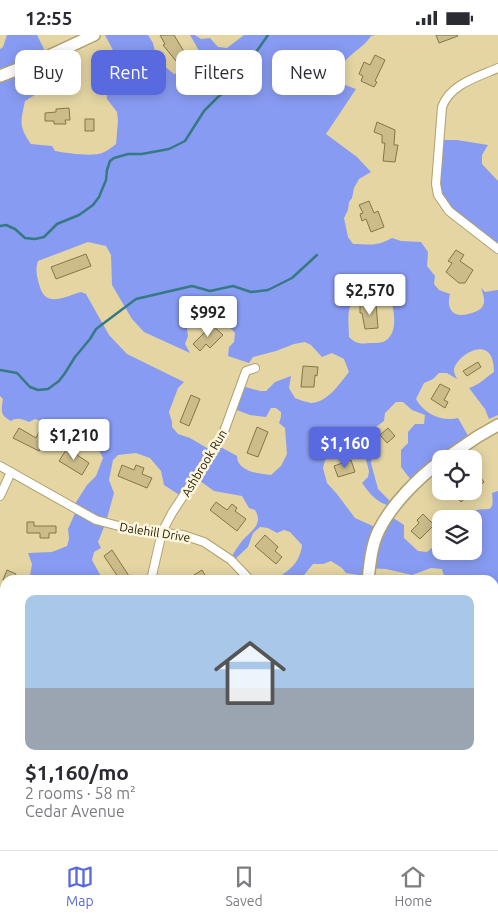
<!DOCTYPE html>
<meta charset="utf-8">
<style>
:root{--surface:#fff;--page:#f2f2f3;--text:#2b2b33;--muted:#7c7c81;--line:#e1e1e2;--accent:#5969e0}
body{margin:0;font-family:Ubuntu,sans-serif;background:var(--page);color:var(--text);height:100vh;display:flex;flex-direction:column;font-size:19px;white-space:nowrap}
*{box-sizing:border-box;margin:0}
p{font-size:16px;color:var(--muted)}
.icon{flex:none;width:28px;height:28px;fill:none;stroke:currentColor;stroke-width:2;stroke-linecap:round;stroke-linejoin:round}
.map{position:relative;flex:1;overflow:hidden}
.side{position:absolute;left:0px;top:540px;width:499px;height:275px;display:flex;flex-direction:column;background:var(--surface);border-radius:15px 15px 0 0;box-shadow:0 2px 12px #0003}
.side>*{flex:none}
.banner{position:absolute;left:15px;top:15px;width:469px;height:45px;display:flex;gap:10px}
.fabs{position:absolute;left:432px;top:415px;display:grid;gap:10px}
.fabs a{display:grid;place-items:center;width:50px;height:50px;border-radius:10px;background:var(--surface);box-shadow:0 2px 12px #0003;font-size:25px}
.price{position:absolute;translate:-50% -42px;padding:0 11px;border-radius:5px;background:#fff;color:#222;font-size:16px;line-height:32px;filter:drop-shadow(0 1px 2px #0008)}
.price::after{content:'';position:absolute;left:50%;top:30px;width:15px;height:11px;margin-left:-8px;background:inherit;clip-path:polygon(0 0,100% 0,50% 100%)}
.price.current{background:var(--accent);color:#fff}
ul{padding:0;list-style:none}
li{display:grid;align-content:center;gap:10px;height:265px;padding:0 25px}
li span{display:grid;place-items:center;height:155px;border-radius:10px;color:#555}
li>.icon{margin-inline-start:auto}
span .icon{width:90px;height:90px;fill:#fffc;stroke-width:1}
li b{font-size:21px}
.pill{padding:0 18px;border-radius:10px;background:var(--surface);box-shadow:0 2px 12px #0003;font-size:18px;line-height:45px}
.pill.current{background:var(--accent);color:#fff}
.status{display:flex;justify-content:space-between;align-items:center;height:35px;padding:0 25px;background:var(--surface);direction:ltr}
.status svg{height:14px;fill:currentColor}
.dock{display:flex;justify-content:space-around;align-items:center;height:70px;border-top:1px solid var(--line);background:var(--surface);font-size:14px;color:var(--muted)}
.dock a{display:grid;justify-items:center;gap:2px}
.dock .current{color:var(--accent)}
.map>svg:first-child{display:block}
</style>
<div class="status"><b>12:55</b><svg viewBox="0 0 49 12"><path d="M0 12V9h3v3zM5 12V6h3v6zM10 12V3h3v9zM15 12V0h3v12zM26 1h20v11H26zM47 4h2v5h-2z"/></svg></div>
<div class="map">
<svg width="498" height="815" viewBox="0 0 498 815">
<rect width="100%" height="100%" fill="#e4d5a3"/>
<!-- forest -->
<path fill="#889bf2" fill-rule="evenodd" d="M7,0h30l10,20 4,1 8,18 -12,8 -4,8 -18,11c-4,20 -7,25 6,43l21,2 3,5c11,2 38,6 47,2 5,-2 10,-6 14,-9l2,-23 -1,-9 -10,-13 -1,-10 8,-37 -9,-17h43l5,8 2,9 8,13 11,9 14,-2 8,-7 2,-16 -8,-14h5l6,4 9,-1 8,9 9,1 17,-13h131l-4,1c-10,16 -32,20 -32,43l6,6 11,4 -30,45 31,23 14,15 -12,7 -5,9 -2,10 -3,4 -1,8 -4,8 4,19 5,7c17,0 23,3 39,-6l9,3 20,1 7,10 -1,14 8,10 -1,8 5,6 11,4c-4,15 3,24 18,20 17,-4 19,-10 13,-26l4,4 13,-2v125l-9,4 -4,-10 -16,-21c10,-3 16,-10 25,-16 0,-43 -41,-14 -40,-1 0,3 2,5 3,8l-10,-6h-8l-6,6 -9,4 -8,16c8,15 26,23 42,19l12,21 -59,41 -10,-13v-17l7,-7v-11l7,-8h9l1,-9 -13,-5 -9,-8h-7l-11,11 -1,8 -12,9 -3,8 5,10 -3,15 7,26 14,14 -1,3c-13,-2 -22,-13 -29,-23l6,-6 1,-6 -4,-15 -7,-6 -11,-2 -11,3 -11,9 -2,8 4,15 10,11 18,24 20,9 11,-14 18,12v13l14,13 9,1 7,-6 18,11 10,-4 1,-2h11v-32h-17v-5l10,2c1,-1 6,-5 7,-5 13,-5 21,5 18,-18l6,-2v162l-4,3v-76h-49l-3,-11 -11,-1 -19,7 -26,-6 -19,-1 -2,8 -19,-3 -4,-5 -11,-7 -8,3h-10l-13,16h-23c2,-4 5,-5 9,-8 9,-6 15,-16 16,-27l-12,-13 -6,-2 -7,3 -9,-5 -8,-1 -7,6 -5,14 -14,13 -3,-2c3,-6 7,-12 11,-17 9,-10 22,-17 13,-31l-6,-2 -7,-12 -28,-5 -18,-13 -15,18 -17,-11 -3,-14 -11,-13 -14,-5 -18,2 -5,5 -4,20 5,13 -8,29 -8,20 3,6 -7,4 -2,8 11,20h-72l-1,-4 2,-12 -4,-11 24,-1 15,-6 2,-7 -1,-10 8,-18 -3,-4 14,-22 9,-9 7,-18c-5,-13 -21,-22 -34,-26l-9,4c-5,-10 -14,-14 -25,-17l-6,3c-6,-3 -13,-5 -18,-1 -11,-6 -10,-10 -8,-22l-3,-3v-347l3,-2zM88,207l18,4 5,9 1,30 20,34 12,13 46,21 -5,-9 3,-8 -1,-6 2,-7 7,-5h9l9,-3 6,2 15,16 -1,9 -5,5 -1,9 21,7 4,-6 23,-6 18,-7 11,-2 6,3 11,12 10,-4 12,6 5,13c-9,11 -22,31 -38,31 -5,-1 -11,-3 -16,-5l-6,-10 2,-12 -16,6 -9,9h-6l-18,-5 -8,23 16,6 16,2 5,-9h5l5,4v5l-2,6 6,5 2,26 -6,12 -10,9c-13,-1 -34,-4 -34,-19l-20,-11 -5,6 -22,-13 -12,-4 -6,-7v-5l-3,-10 9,-24 6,-6 -57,-28 -18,-19 -23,-41 -5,-2c-18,5 -36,17 -42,-8 -2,-8 -4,-14 -1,-23zM378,257l11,2c5,13 11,41 -6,48 -3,1 -9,1 -12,1 -10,1 -15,1 -22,-6 0,-12 -4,-35 9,-41 5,-3 13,-3 20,-4z
M437,105h20l31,5 -6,10v9l16,17v69l-53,-43 -11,-23z
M0,582l5,1v111l-5,8v-88c3,-5 4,-11 0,-16z
M235,810h48l9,2 2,-2h62l-1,5h-106z"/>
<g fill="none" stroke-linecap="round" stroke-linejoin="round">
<!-- stream -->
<path stroke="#357a83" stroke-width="2.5" d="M0,191l6,-1 9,4 10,9 10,1 9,-2 13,-13 22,-9 14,-10 6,-8 7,-17 1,-10 3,-9 4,-3 14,-4h14l27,-5 16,-8 19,-30 14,-14 15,-12 35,-50
M0,335l17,3 13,14 8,3 10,-1 11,-8 6,-8 10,-16 15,-18 6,-10 40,-30 56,-13 18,5 23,-5 18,6 17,-2 24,-12 25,-23"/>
</g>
<!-- building -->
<path fill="#cbbc8a" stroke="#847646" d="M160,0h14l12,20 -10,6 -13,-16 2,-1z
M436,0h21l1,1 -19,7z
M375,20l10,5 -10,21 2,1 -3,5 -13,-6 2,-5 -4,-2 5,-12 6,3z
M69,73l1,12h-5l1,4h-12v-3h-9v-8l11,-1v-3z
M85,84h9v12h-9z
M377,87l18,8 -1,15h4l-3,17 -12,-1 2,-18h-3v-8l-8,-3z
M369,166l5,12 4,-2 6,16 -13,5 -5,-13 -4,2 -2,-7 3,-1 -4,-8z
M456,215l8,5 -4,6 13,9 -8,13h-6l-13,-11 6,-9 -4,-2z
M86,219l5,12 -35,13 -5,-12z
M376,269l2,24 -13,1 -3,-16h-2v-8z
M212,290l11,10 -13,13 -4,-4 -6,7 -7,-7z
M478,327l3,5 -14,9 -4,-5z
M303,331l15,1 -1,9 -2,-1 -1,12h-13z
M440,349l10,5 -6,11 4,2 -3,6 -14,-9z
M191,360l9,4 -11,27 -9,-4z
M257,392l11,5 -10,25 -11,-4z
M19,393l17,10 3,-6 8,5 -8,14 -26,-13z
M388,393l7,8 -8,7 -7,-8z
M68,412l10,6 -1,2 12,8 -7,12 -23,-14z
M351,425l4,12 -17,5 -4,-11z
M122,430l12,5 2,-5 8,3 -2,6 10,4 -5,10 -29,-12z
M478,439l6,8 -10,9v-14z
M452,456h21l-12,11z
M216,467l11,8 5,-6 5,4 -2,3 11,8 -9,12 -27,-21z
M423,479l11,11 -14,14 -9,-8 8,-8 -2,-3z
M27,487h7v4h22v7h-7v5h-9v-5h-13z
M265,500l13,12 -3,4 7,6 -6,7 -21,-18z
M112,515l17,26 -6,4h-3l-16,-24z
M7,535l9,4 -2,6h-11z
M202,535l6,10h-22z"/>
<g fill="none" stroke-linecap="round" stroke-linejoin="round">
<defs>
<path id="street" d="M498,33c-20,9 -48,16 -56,39l-6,77 2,11 11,16 49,38
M0,431l96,54 38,10 49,5 21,7 27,18 19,20
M0,461l11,-24
M151,545l11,-48 10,-19 50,-76 24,-66 9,-3
M494,664h4
M14,810l1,5
M408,815l2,-5"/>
<path id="secondary" d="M0,41l36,-14 58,-27
M445,424l32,-22 21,-12
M368,545c2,-16 3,-34 11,-50 13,-26 39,-52 62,-69
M298,815l2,-5"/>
</defs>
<!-- street casing -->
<use href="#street" stroke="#b0a170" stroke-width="10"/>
<!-- secondary casing -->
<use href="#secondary" stroke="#b0a170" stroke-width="14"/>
<!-- street -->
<use href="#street" stroke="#fff" stroke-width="8"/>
<!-- secondary -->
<use href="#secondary" stroke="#fff" stroke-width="11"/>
</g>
<g text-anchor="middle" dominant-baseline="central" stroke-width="5" stroke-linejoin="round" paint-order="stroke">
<!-- street labels -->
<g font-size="12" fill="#1e1805" stroke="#fef6dd">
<text transform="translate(204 428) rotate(-59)">Ashbrook Run</text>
<text transform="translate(155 497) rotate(9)">Dalehill Drive</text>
</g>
</g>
</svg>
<div class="fabs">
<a><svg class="icon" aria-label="locate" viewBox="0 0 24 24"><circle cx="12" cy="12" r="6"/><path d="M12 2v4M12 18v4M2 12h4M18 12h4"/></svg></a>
<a><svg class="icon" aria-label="layers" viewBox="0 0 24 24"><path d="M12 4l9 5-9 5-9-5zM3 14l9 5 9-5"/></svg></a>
</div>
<b class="price" style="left:370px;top:281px">$2,570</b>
<b class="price" style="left:208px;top:303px">$992</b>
<b class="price" style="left:74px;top:426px">$1,210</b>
<b class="price current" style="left:345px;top:434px">$1,160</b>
<div class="banner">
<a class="pill">Buy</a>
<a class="pill current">Rent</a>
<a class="pill">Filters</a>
<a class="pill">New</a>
</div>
<section class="side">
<ul>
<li><span style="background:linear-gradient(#a9c7e8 60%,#9aa5b1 0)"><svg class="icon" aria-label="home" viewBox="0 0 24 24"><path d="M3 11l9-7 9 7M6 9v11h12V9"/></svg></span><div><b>$1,160/mo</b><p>2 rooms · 58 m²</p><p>Cedar Avenue</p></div></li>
</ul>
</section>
</div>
<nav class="dock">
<a class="current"><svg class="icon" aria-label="map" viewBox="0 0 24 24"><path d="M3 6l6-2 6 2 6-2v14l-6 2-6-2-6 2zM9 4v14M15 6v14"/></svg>Map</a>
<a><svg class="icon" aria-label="saved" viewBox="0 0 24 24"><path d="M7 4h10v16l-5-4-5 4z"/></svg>Saved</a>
<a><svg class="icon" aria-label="home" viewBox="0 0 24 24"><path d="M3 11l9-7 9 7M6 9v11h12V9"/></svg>Home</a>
</nav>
